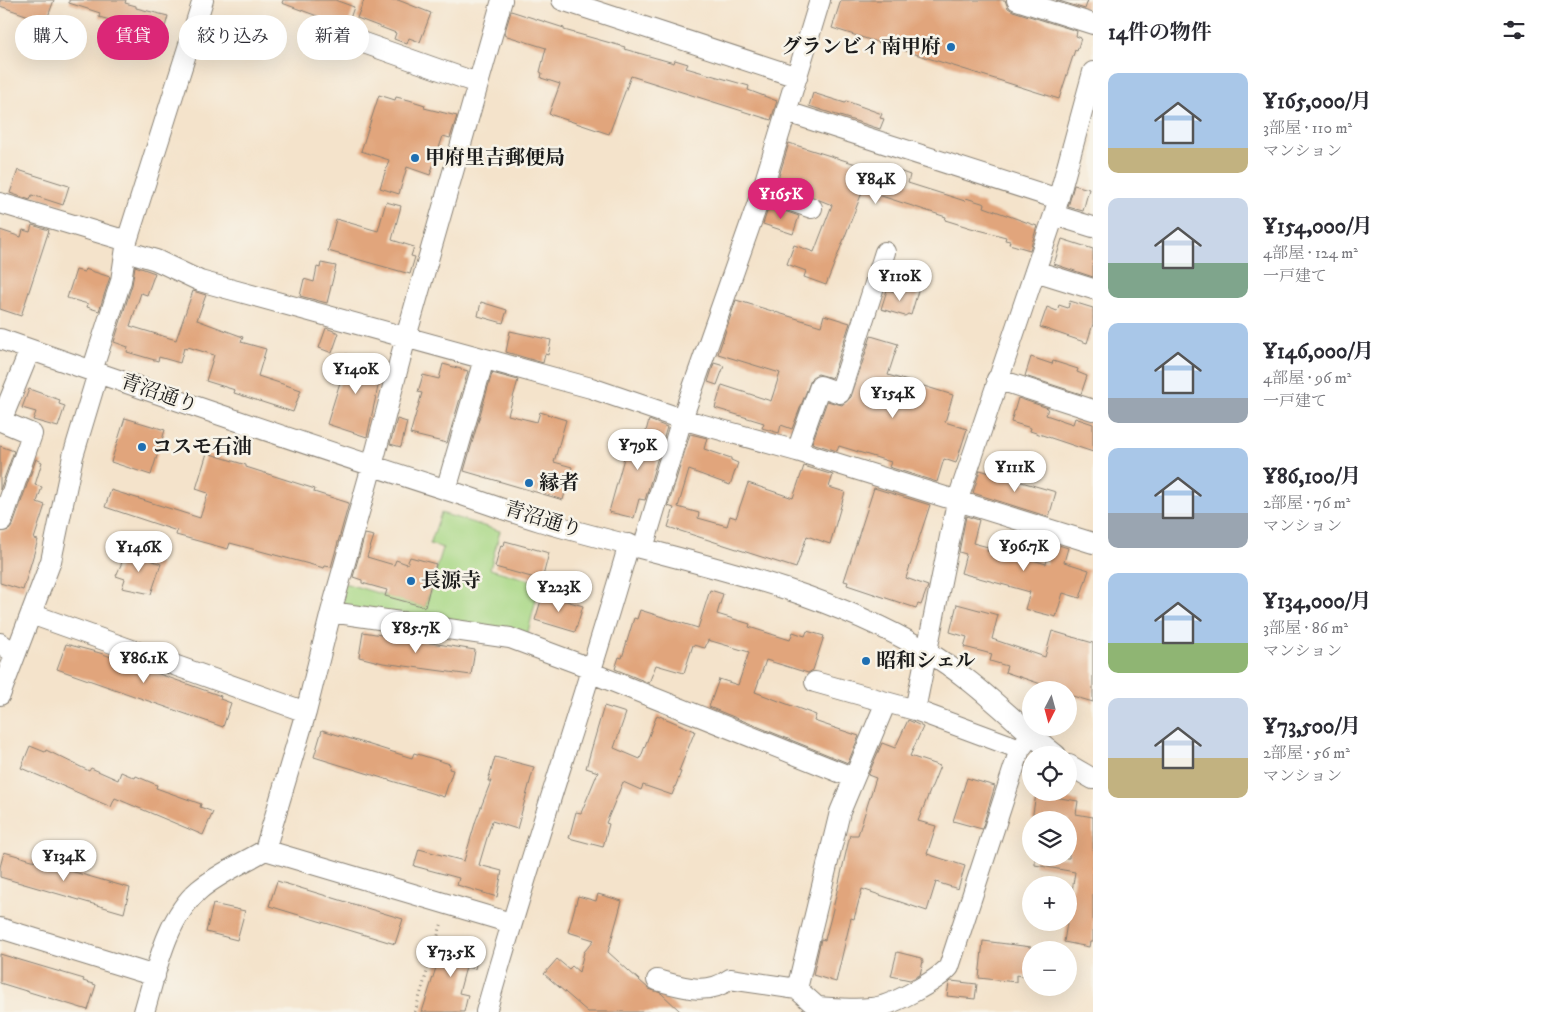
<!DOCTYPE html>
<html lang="ja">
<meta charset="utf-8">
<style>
:root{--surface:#fff;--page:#f2f2f3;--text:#2b2b33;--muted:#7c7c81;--accent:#db2777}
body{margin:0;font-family:"IM FELL DW Pica","Noto Serif JP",serif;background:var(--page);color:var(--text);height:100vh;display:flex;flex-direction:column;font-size:19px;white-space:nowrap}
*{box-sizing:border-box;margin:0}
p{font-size:16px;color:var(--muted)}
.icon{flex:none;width:28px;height:28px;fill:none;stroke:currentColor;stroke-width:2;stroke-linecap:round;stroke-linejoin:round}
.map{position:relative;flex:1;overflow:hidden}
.sheet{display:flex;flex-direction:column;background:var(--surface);width:450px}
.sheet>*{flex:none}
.banner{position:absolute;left:15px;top:15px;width:475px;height:45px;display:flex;gap:10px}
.needle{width:32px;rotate:186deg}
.tools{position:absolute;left:1022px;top:681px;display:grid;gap:10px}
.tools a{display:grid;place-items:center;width:55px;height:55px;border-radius:50%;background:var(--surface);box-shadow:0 5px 20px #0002;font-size:25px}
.price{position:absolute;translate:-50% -42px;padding:0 11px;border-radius:18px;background:#fff;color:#222;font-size:16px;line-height:32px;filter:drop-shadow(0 1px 2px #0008)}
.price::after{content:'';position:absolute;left:50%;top:30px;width:15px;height:11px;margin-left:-8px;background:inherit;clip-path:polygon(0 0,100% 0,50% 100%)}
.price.on{background:var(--accent);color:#fff}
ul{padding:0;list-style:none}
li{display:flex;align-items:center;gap:15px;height:125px;padding:0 15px}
li span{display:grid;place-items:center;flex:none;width:140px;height:100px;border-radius:10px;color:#555}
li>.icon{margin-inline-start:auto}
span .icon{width:60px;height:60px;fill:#fffc;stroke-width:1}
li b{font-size:21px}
h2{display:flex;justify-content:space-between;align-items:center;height:60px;padding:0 15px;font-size:21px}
.chip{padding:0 18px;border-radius:22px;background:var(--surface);box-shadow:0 5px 20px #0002;font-size:18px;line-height:45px}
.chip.on{background:var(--accent);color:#fff}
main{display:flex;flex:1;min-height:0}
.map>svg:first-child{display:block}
</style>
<main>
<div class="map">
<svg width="1093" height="1012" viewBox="0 0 1093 1012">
<rect width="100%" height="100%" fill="#f7f3e8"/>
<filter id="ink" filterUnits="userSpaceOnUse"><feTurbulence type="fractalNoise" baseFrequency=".02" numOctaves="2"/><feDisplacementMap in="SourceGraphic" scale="10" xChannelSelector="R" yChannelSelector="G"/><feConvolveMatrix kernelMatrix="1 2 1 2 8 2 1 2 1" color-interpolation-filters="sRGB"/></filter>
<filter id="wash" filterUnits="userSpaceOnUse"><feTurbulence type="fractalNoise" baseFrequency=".0096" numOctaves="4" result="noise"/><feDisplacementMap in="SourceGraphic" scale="20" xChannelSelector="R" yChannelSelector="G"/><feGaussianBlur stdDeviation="1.12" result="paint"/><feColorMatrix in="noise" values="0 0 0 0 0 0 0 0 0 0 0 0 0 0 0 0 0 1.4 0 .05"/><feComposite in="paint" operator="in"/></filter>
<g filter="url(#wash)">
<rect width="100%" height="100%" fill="#f4e3cb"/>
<!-- green -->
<path fill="#a9d886" stroke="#627a51" d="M441,513l59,18 -10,38 50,14 -14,57 -186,-33 4,-24 81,24 18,-59 -13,-4z"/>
<g id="blocks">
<!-- building -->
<path fill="#e1a57c" d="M0,0h54l-8,22 -46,-16z
M69,0h57l-1,3 11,3v2l32,8 -6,22 -46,-10 1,-6 -18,-5 1,-4 -31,-10z
M283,0h52l19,7 -7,20 -65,-24z
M364,0h34l33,13 -11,29 -11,-4 -2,6 -13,-5 2,-6 -39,-15z
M841,0h164l3,8 5,3 64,20 -1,5 5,2 -4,13 -2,-1 -16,49 -227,-71z
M1056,0h32l-3,9z
M511,11l53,17v2l61,17 -1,2 50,14 1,-3 13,4 -2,4 63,18 -1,4 29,11 -6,19 -140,-44 -22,58 -60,-20 11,-30 -19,-6 1,-5 -2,-1 6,-24 -42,-13z
M813,93l32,10 1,-2 36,13 -2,4 4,1 -4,10 -71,-23z
M379,95l16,5 1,-3 13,3 16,5 -1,3 33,8 -7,22 -7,-2 -13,39 -23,-8 -8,27 -19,-6 9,-28 -28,-9z
M789,143l67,21v2l32,11 3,-9 19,7 -2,8 57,18 1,-3 19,6 -1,3 53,19 -7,24 -21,-6 1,-3 -5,-1 1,-3 -35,-9 -26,-8 1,-3 -83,-27 -37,95 -22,-8 2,-6 -19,-7 7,-19 20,7 18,-47 -55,-22z
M18,170l51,16 -6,19 -31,-10 -2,5 -20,-7z
M1074,185l15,4 -6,22 -15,-4z
M386,202l15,4 -9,34 22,7 -3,9 4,1 -5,17 -82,-23 8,-32 42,12z
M769,206l30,10 -6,18 -30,-10z
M32,225l17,5 -28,86 -21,-7v-79l21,7 2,-7 7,2z
M1062,239l31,10v28l-39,-13z
M321,263l15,3 -9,37 -27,-7 4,-17 10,3 3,-15 3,1z
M135,266l20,7 -8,22 -6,-2 -11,33 46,14 17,-49 13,4 -9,25 46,17 -2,5 25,7 -8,27 43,14 -8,22 -59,-19 1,-3 -29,-9 8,-26 -26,-8 -1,2 -3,-1 -4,15 -21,-6 -1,4 -31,-9 1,-5 -14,-5 18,-57z
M85,269l25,8 -11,34 -12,-4 1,-3 -21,-6 9,-28 8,2z
M905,287l13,4 -7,24 -3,-1 -3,2 -24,-7 6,-19 16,3z
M736,300l85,26 3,-11 26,8 -18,55 -14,-4 -6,3 -20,52 -11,-4 -2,8 -17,-5 2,-5 -49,-15 7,-23 49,16 9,-28 -62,-19z
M1070,301l23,7v16l-6,19 -47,-16 7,-20 10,4 2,-6 9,3z
M481,302l26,8 -4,13 -25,-7z
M326,328l13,5 -7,20 -13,-5z
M510,331l41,9 -3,15 -3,-1 -2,9 -37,-11z
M871,336l27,8 -10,31 65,20 -8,27 22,7 -11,34 -12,-4 -7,23 -48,-15 2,-5 -52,-16 -2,5 -25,-8 15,-42 15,4 9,-8z
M346,354l37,10 -16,73 -40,-13 15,-48h-1z
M1031,357l21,7 1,-3 25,8 -1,3 10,4 -6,18 -56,-18z
M714,363l10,3 -7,19 -9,-3z
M443,364l25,7 -21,72 -37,-9 12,-41 -4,-1 5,-17 16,4z
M492,373l26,7 -10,35 29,7 3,-10 26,8 -12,42 18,5 -9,33 -99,-29z
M29,389l31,11 -1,4 6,2 -7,21 -25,-7 3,-8 -14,-4z
M1018,398l30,10 -2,7 27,9 2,-6 18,6v28l-63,-21 1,-3 -20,-6z
M125,418l40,12 -14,45 -40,-13z
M397,419l10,3 -6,25 -11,-3z
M649,420l18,7 -22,73 -6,-1 -5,19 -25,-6 20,-72 14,3z
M690,434l17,4 -3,11 27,9v2l7,3 -8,22 -41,-15 -11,37 21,6 -1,5 29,8 3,-10 6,2 12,-35 45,15 11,-32 29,9 -4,12 16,5 -15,52 -23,-8 -11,32 -128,-41 6,-19 -6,-2z
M0,446l14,5 -14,39z
M207,453l39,12v2l69,22 -1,3 35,11 -18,64 -6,-1 -1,2 -94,-25 -2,6 -52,-14 1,-4 -72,-24 6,-17 89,28 8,-25 -12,-4z
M36,459l6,3 -7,23 7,2 -5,15 8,3 -11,34 4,1 -15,50 -23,-7v-51l9,-2 4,-5z
M980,470l76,22 -7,25 -76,-24z
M874,488l56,17 -24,73 22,8 -7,19 -3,-1 -2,4 -69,-23 1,-3 -4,-1z
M966,516l13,4 -6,23 15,4 -1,4 28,8 1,-4 30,9 6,-21 16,5 -4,14 25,8 -9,28 -17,-5 -7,24 -31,-8 5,-17 -69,-19 5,-19 -7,-2z
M365,534l9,2 -7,21 27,8 2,-5 11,4 3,-7 26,7 -11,43 -40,-11 2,-6 -25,-7v-3l-9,-3z
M505,541l44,12 -7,27 -47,-13 6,-22 3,1z
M127,551l34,13 -10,30 -29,-6 3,-9 -9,-3z
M710,590l13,4 -6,20 33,10 -1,3 41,13 3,-8 12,4 2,-5 17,5 -11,34 -5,3 -42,-13 -11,32 61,23 -2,6 45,15 -11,27 -139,-56 10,-28 19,6 11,-33 -41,-12 -3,8 -12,-3 -9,28 -28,-8 -7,18 -34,-14 4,-12 3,1 12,-40 3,1 3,-9 58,18z
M543,594l40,12 -8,26 -40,-12z
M957,604l41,11 -6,24 53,18 7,-26 41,12v59l-24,-7v-5h-16l-9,-3v-2l-39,-13 2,-6 -17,-5 2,-7 -28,-7 3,-10 -17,-5z
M363,632l112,18 -4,25 -88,-12 -24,-6z
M66,644l34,9 121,43 -1,3 11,4 -8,24 -166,-58z
M604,706l22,7 -12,35 26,11 17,-44 38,16 -16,40 2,1 -9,23 -29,-10 -2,5 -18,-8 -17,41 3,1 -6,23 -34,-9 7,-26 5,1 17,-41 -12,-4z
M908,720l15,7 -13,29 30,10 -22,55 18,5 -9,28 38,12 -7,23 -22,-7 -9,29 -65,-22 -8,30 -3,-1 -15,64 -23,-7 8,-36 4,1 7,-27 18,-78h8l18,-57 -8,-3 14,-32 13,5z
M322,730l90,28 2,-5 36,11 -1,5 4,1 -9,27 -130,-40z
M30,746l15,6 1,-2 43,21 2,-3 27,12 3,-8 14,6 1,-2 21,9 -1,3 45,16 -1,3 13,5 -10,23 -88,-37 -4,9 -90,-39z
M495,757l39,10 -17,62 -25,-8 -13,44 23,6 -5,26 -40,-12 2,-7 -45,-12 5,-17 45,12 12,-41 15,-39h-3z
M967,778l28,8 -13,43 -29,-8z
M1036,794l42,7 -2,13 17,3v125h-3l-1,5 -25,-5 11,-70 -40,-7v-7h34v-38h-37z
M4,852l126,36 -6,25 -124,-36v-10z
M277,881l126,38 -8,25 -126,-38z
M598,894l24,7 -14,51 41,37 12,4 20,19h-93l-44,-38 13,-15 12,10 3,-3 7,6 5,-20 10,-12 -26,-8 10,-36 18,5z
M213,904l32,7 -8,29 -31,-8z
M445,939l35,10 -5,20 -9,-2 -7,26 9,2 -4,17h-42z
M983,941l48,6v30l-15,-2v7l-37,-4z
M897,952l24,6 2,3 -3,14 -10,5 -19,-4z
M0,954l84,25 -1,2 13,4 -8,25 -88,-27z
M951,981l26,3 -2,15 -28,-3 2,-13z"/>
</g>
</g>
<g filter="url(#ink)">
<use href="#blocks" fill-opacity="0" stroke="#888074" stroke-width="1"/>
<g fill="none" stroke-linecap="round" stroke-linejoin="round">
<defs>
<path id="minor" d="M502,0l-96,337 -34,129 -41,146 179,26 83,31
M562,0l235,77
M1017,0l76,24
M361,42l116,41
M787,112l271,87
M762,191l50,17
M0,203l127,38
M1054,215l39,12
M126,251l30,9 44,21 391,107 91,31 115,32 296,92
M1035,271l58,18
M0,339c149,52 297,103 447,151 37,12 73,26 110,36 125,35 256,58 369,125 48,28 87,70 130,104
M92,371l29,-90 6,-40 76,-241
M997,379l96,31
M797,451l23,-65 20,7 45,-141
M446,490l38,-131
M2,521l30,-87 -31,-13 29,-71
M643,548l39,-129 80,-228 58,-191
M331,612l-25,100 -41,138 246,73
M31,614l275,98
M0,643l15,11
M592,673l262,105
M815,682l71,20
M0,695l51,-134 22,-105 25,-83
M1031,735l-11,14 -105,-39 42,-208 97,-287 39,-143
M1069,765l24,14
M0,928l155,48
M657,980c25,7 51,16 73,-1l67,10
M817,1007c18,1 37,3 54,1 19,-1 66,-27 78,-41l71,-218
M144,1012c12,-40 22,-94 55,-122 19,-16 44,-27 66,-40
M486,1012c44,-157 98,-311 143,-468
M816,1012l1,-5 -20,-18 43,-177 46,-110 29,8"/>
</defs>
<!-- minor casing -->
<use href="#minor" stroke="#888074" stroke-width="22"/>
<!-- path -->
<path stroke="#888074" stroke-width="3" stroke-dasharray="1 4" stroke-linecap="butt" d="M415,1012l27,-90"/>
<!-- minor -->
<use href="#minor" stroke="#fff" stroke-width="20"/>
</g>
</g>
<!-- markers -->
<g fill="#1f6fb2" stroke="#f7f3e8" stroke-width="2">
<circle cx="951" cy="47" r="5"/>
<circle cx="415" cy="158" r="5"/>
<circle cx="142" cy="447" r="5"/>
<circle cx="529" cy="483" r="5"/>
<circle cx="411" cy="581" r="5"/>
<circle cx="866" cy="661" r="5"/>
</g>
<g text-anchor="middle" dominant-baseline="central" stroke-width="5" stroke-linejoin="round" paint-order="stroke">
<!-- poi labels -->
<g font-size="20" font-weight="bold" fill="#1c1c1c" stroke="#f7f3e8" text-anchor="start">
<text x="941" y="47" text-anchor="end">グランビィ南甲府</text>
<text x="425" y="158">甲府里吉郵便局</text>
<text x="152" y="447">コスモ石油</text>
<text x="539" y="483">縁者</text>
<text x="421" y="581">長源寺</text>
<text x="876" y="661">昭和シェル</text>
</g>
<!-- street labels -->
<g font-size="20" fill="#1c1c1c" stroke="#f7f3e8">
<text transform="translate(159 394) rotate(19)">青沼通り</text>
<text transform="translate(543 520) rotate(17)">青沼通り</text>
</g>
</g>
</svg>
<div class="tools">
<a><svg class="needle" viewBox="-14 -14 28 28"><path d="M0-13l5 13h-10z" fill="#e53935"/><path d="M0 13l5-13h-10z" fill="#7c7c81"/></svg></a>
<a><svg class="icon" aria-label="locate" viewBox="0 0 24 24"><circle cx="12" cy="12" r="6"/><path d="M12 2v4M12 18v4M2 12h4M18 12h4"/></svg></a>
<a><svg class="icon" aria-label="layers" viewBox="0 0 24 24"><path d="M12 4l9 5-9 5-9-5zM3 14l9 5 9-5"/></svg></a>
<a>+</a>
<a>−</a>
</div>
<b class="price" style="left:876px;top:205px">¥84K</b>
<b class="price on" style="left:781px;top:220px">¥165K</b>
<b class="price" style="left:900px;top:302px">¥110K</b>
<b class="price" style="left:356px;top:395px">¥140K</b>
<b class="price" style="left:893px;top:419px">¥154K</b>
<b class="price" style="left:638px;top:471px">¥79K</b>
<b class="price" style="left:1015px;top:493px">¥111K</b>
<b class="price" style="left:1024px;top:572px">¥96.7K</b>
<b class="price" style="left:139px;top:573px">¥146K</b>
<b class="price" style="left:559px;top:613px">¥223K</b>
<b class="price" style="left:416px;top:654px">¥85.7K</b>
<b class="price" style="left:144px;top:684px">¥86.1K</b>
<b class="price" style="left:64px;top:882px">¥134K</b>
<b class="price" style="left:451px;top:978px">¥73.5K</b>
<div class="banner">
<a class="chip">購入</a>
<a class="chip on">賃貸</a>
<a class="chip">絞り込み</a>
<a class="chip">新着</a>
</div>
</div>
<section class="sheet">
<h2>14件の物件<svg class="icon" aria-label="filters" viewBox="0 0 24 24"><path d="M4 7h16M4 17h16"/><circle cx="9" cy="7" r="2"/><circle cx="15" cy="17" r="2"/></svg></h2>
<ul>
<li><span style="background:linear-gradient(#a9c7e8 75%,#c2b280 0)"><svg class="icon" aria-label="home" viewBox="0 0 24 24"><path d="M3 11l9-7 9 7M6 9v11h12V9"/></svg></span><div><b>¥165,000/月</b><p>3部屋 · 110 m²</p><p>マンション</p></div></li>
<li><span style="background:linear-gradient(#c9d6e8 65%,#7fa58c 0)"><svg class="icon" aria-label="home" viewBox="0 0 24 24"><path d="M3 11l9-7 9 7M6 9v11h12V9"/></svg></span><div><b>¥154,000/月</b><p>4部屋 · 124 m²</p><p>一戸建て</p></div></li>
<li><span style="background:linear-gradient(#a9c7e8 75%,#9aa5b1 0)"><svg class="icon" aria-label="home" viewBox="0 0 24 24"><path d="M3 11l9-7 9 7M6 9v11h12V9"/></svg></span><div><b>¥146,000/月</b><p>4部屋 · 96 m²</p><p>一戸建て</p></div></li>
<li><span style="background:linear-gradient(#a9c7e8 65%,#9aa5b1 0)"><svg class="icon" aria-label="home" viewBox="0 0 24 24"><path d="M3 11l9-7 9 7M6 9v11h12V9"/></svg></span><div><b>¥86,100/月</b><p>2部屋 · 76 m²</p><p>マンション</p></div></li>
<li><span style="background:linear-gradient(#a9c7e8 70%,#8fb573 0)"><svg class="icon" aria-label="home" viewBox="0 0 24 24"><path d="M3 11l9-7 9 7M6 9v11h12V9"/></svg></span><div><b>¥134,000/月</b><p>3部屋 · 86 m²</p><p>マンション</p></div></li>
<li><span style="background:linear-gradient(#c9d6e8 60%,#c2b280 0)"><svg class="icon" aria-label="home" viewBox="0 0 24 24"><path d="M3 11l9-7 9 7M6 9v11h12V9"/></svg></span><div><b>¥73,500/月</b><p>2部屋 · 56 m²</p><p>マンション</p></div></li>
</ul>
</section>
</main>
